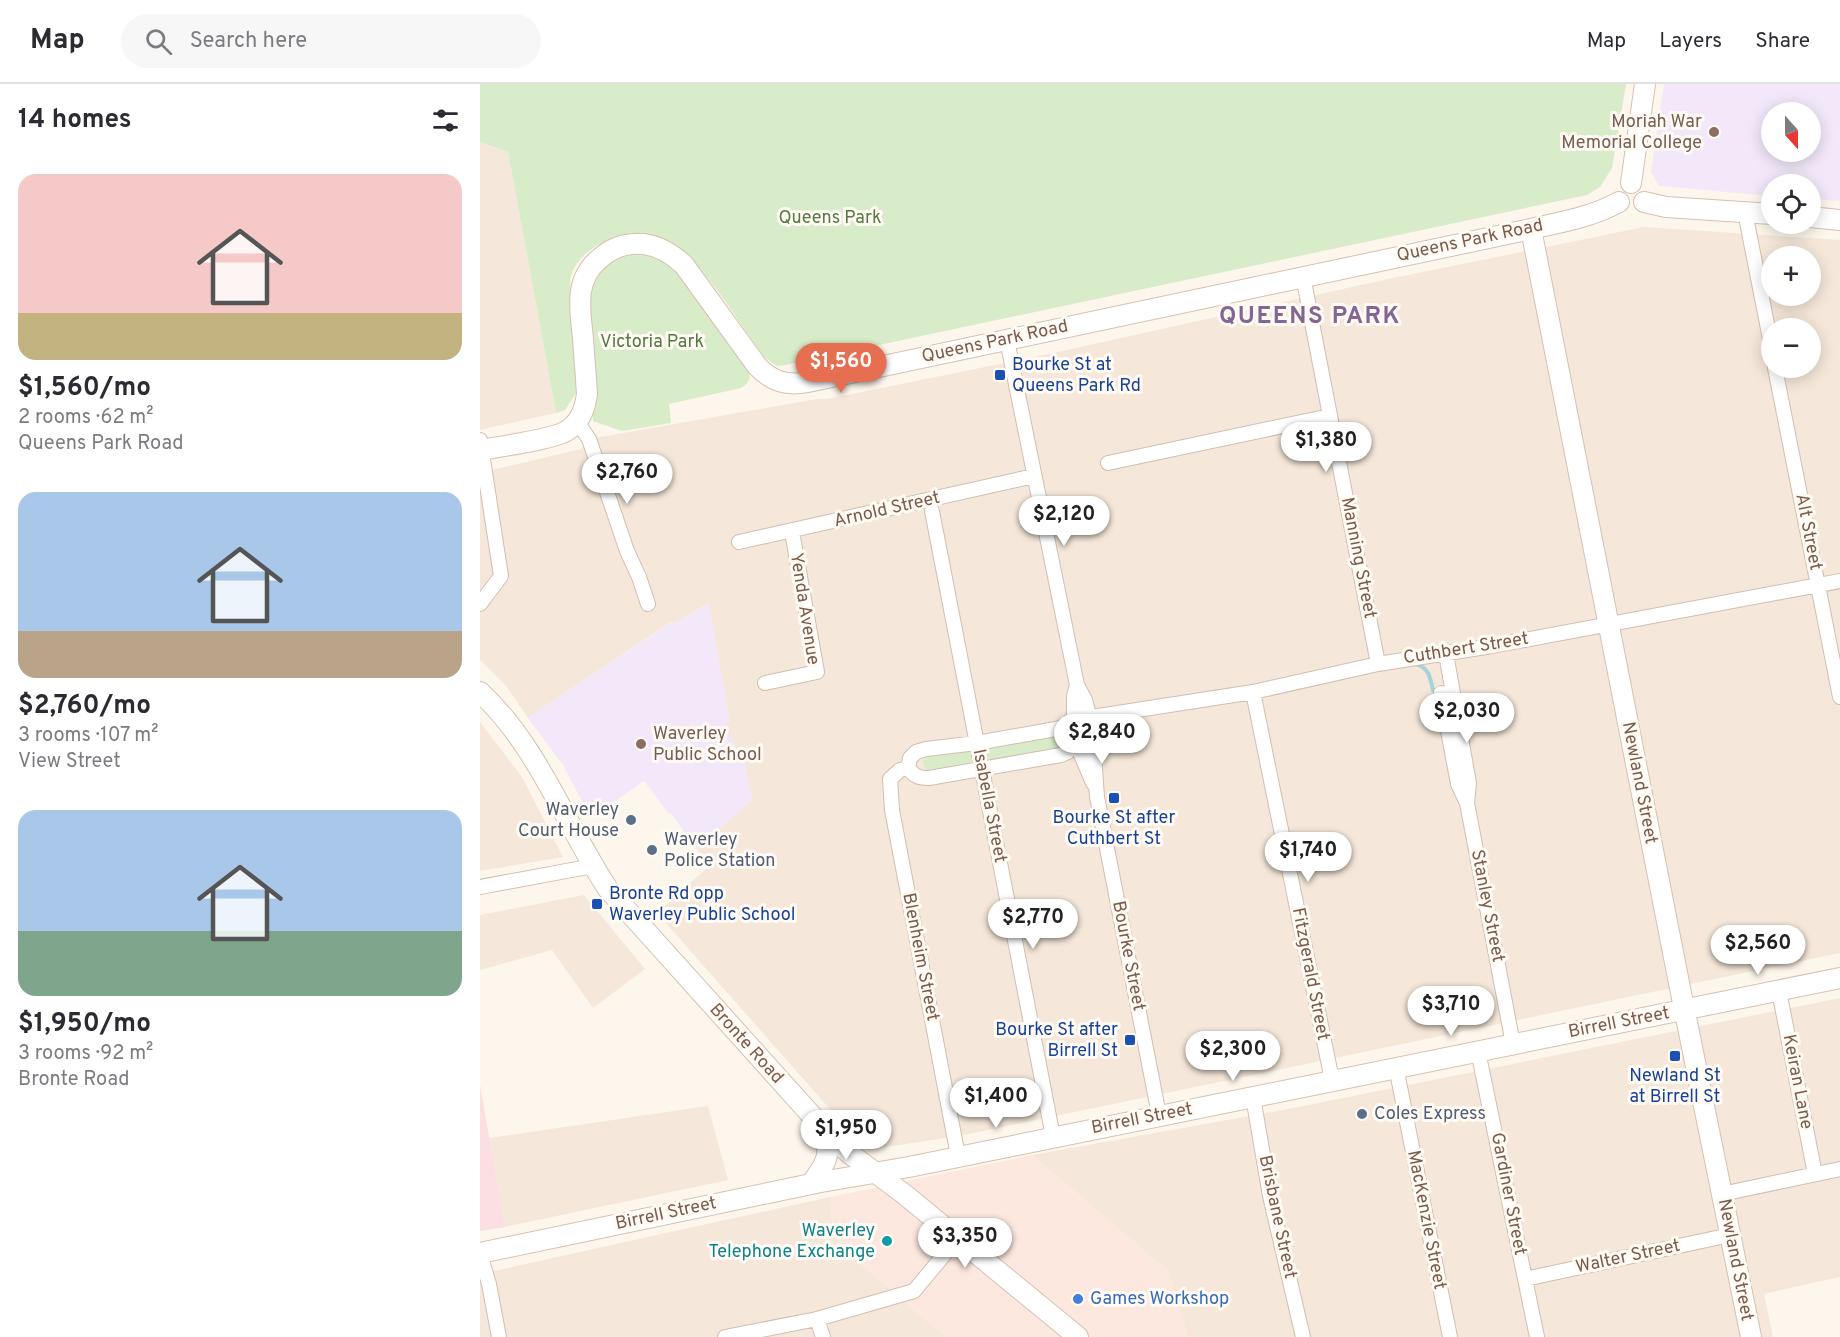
<!DOCTYPE html>
<meta charset="utf-8">
<style>
:root{--surface:#fff;--page:#f7f7f7;--text:#2b2b33;--muted:#7c7c81;--line:#e1e1e2;--accent:#e76f51}
body{margin:0;font-family:Overpass,sans-serif;background:var(--page);color:var(--text);height:100vh;display:flex;flex-direction:column;font-size:22px;white-space:nowrap}
*{box-sizing:border-box;margin:0}
p{font-size:20px;color:var(--muted)}
.icon{flex:none;width:33px;height:33px;fill:none;stroke:currentColor;stroke-width:2;stroke-linecap:round;stroke-linejoin:round}
.map{position:relative;flex:1;overflow:hidden}
.side{display:flex;flex-direction:column;background:var(--surface);width:480px}
.side>*{flex:none}
.needle{width:39px;rotate:159deg}
.controls{position:absolute;left:1281px;top:18px;display:grid;gap:12px}
.controls a{display:grid;place-items:center;width:60px;height:60px;border-radius:50%;background:var(--surface);box-shadow:0 3px 15px #0003;font-size:30px}
.price{position:absolute;translate:-50% -51px;padding:0 14px;border-radius:21px;background:#fff;color:#222;font-size:20px;line-height:39px;filter:drop-shadow(0 2px 3px #0008)}
.price::after{content:'';position:absolute;left:50%;top:36px;width:18px;height:14px;margin-left:-9px;background:inherit;clip-path:polygon(0 0,100% 0,50% 100%)}
.price.current{background:var(--accent);color:#fff}
ul{padding:0;list-style:none}
li{display:grid;align-content:center;gap:12px;height:318px;padding:0 18px}
li span{display:grid;place-items:center;height:186px;border-radius:18px;color:#555}
li>.icon{margin-inline-start:auto}
span .icon{width:108px;height:108px;fill:#fffc;stroke-width:1}
li b{font-size:26px}
h2{display:flex;justify-content:space-between;align-items:center;height:72px;padding:0 18px;font-size:26px}
header{display:flex;align-items:center;gap:36px;box-sizing:border-box;height:84px;padding:0 30px;background:var(--surface);border-bottom:2px solid var(--line)}
header strong{font-size:28px}
nav{display:flex;gap:33px;margin-inline-start:auto;font-size:21px}
.search{width:420px;height:54px;background:var(--page);display:flex;align-items:center;gap:15px;box-sizing:border-box;padding:0 21px;border-radius:33px;color:var(--muted);font-size:22px}
main{display:flex;flex:1;min-height:0}
.map>svg:first-child{display:block}
</style>
<header>
<strong>Map</strong>
<div class="search"><svg class="icon" aria-label="search" viewBox="0 0 24 24"><circle cx="10" cy="10" r="6"/><path d="M15 15l6 6"/></svg>Search here</div>
<nav><a>Map</a><a>Layers</a><a>Share</a></nav>
</header>
<main>
<section class="side">
<h2>14 homes<svg class="icon" aria-label="filters" viewBox="0 0 24 24"><path d="M4 7h16M4 17h16"/><circle cx="9" cy="7" r="2"/><circle cx="15" cy="17" r="2"/></svg></h2>
<ul>
<li><span style="background:linear-gradient(#f6c9c9 75%,#c2b280 0)"><svg class="icon" aria-label="home" viewBox="0 0 24 24"><path d="M3 11l9-7 9 7M6 9v11h12V9"/></svg></span><div><b>$1,560/mo</b><p>2 rooms · 62 m²</p><p>Queens Park Road</p></div></li>
<li><span style="background:linear-gradient(#a9c7e8 75%,#b9a48a 0)"><svg class="icon" aria-label="home" viewBox="0 0 24 24"><path d="M3 11l9-7 9 7M6 9v11h12V9"/></svg></span><div><b>$2,760/mo</b><p>3 rooms · 107 m²</p><p>View Street</p></div></li>
<li><span style="background:linear-gradient(#a9c7e8 65%,#7fa58c 0)"><svg class="icon" aria-label="home" viewBox="0 0 24 24"><path d="M3 11l9-7 9 7M6 9v11h12V9"/></svg></span><div><b>$1,950/mo</b><p>3 rooms · 92 m²</p><p>Bronte Road</p></div></li>
</ul>
</section>
<div class="map">
<svg width="1360" height="1253" viewBox="0 0 1360 1253">
<rect width="100%" height="100%" fill="#fdf6ec"/>
<!-- residential -->
<path fill="#f5e8da" fill-rule="evenodd" d="M0,58l28,10 48,261 -76,17z
M1164,143l196,13v713l-881,183 -93,14 -209,-237 52,-47 -13,-18 56,-48 -29,-74 -15,-122 -35,20 -2,-2 -143,96 -21,-31 -27,-27v-187l101,-24 8,-10 228,-40h10l212,-43 354,-78zM1292,172h38v40h-38zM1292,244h38v40h-38z
M0,638l42,55 41,80 -83,14z
M104,811l61,74 -52,39 -41,-58 -72,20v-55z
M1360,914v279l-76,17 9,43h-585l-20,-66 -136,-116 246,-44z
M228,1022l20,74 -223,47 -16,-89z
M350,1113l4,44 112,96h-466v-63z"/>
<!-- commercial -->
<path fill="#fde8e0" d="M552,1071l136,116 20,66h-242l-112,-96 -4,-44z"/>
<!-- education -->
<path fill="#f3e8fa" fill-rule="evenodd" d="M1184,0h176v117l-29,-2 -1,-15h-38l-1,12 -112,-10 -8,-14zM1292,28h38v40h-38z
M229,520l21,117 -7,5 22,36 7,38 -56,49 -25,-36 -2,1 -25,-33 -53,37 -28,-53 -35,-47 144,-96 1,2z"/>
<!-- medical -->
<path fill="#fbdfe3" d="M0,1001l25,142 -25,4z"/>
<!-- green -->
<path fill="#d8ecc9" d="M0,0h1146l-14,84 -12,19 -13,8 -802,170 -8,1 -13,-9c-26,-35 -54,-85 -89,-111 -16,-13 -36,-13 -56,-9 -20,5 -41,17 -48,39 -2,5 0,13 0,18 0,32 4,64 7,96l-13,20 -9,3 -48,-261 -28,-10z
M156,170l24,3 20,15 69,98c2,8 0,13 -8,18l-72,16 2,19 -49,8 -29,-10 -4,-138c13,-15 26,-26 47,-29z
M583,650l2,10 -10,5 -61,12 -4,-1 -4,-6 3,-8z
M487,666c6,3 7,8 3,14l-42,8 -5,-7v-5l10,-6z"/>
<g fill="none" stroke-linecap="round" stroke-linejoin="round">
<!-- stream -->
<path stroke="#a5d3da" stroke-width="4" d="M936,580c13,4 14,13 17,26"/>
<defs>
<path id="street" d="M1265,128l27,137
M823,192l75,388
M527,256l70,345 8,15 4,16
M1295,284l65,329
M97,338l12,17 38,112 12,26 9,27
M0,356l21,136 -21,28
M628,379l222,-47
M452,427l121,626
M259,458l295,-66
M966,570l23,129 -2,20 46,241
M285,599l52,-11 -25,-140
M773,608l79,388
M961,609l17,91 9,19
M588 645a15 15 0 1 1 30 0a15 15 0 1 1-30 0Z
M594,633v-21l3,-11
M612,633l161,-25 125,-28 114,-18 348,-65
M613,656l4,57 62,318
M596,659l17,40
M428,684l-8,2 -10,9 2,31 66,346
M428,684c6,8 10,10 21,10l132,-23 7,-3 6,-10
M428,684l2,-10 6,-6 10,-3 51,-6 84,-15 8,-5
M0,803l113,-21
M1299,907l36,183
M998,967l59,286
M916,983l54,270
M773,1013l17,99 33,141
M1242,1110l118,-25
M0,1170l9,30 10,53
M1045,1195l205,-44
M337,1235l6,18
M245,1253l92,-18 97,-28 44,-53"/>
<path id="secondary" d="M1151,99l14,-99
M1164,118l22,5 106,7
M1330,133l30,3
M1051,145l150,764 70,344
M0,366c17,-3 76,-11 88,-20 13,-9 17,-22 19,-36 -1,-19 -3,-37 -4,-56 -3,-28 -9,-57 15,-78 8,-7 16,-13 28,-15 23,-5 42,5 58,20l73,101c15,16 30,20 51,16l723,-153c30,-7 61,-12 88,-27
M0,608c58,54 85,132 128,197l224,249 17,15 55,41 174,143
M331,1100c16,-21 21,-30 12,-56
M0,1169l341,-71 88,-15 931,-189"/>
</defs>
<!-- street casing -->
<use href="#street" stroke="#d1beb0" stroke-width="16"/>
<!-- secondary casing -->
<use href="#secondary" stroke="#d6c0b0" stroke-width="22"/>
<!-- street -->
<use href="#street" stroke="#fff" stroke-width="14"/>
<!-- secondary -->
<use href="#secondary" stroke="#fff" stroke-width="20"/>
</g>
<!-- markers -->
<g fill="#8d6e63" stroke="#fffaf3" stroke-width="2">
<circle cx="1234" cy="48" r="6"/>
<circle cx="161" cy="660" r="6"/>
</g>
<g fill="#1a4fb4" stroke="#fffaf3" stroke-width="2">
<rect x="514" y="285" width="12" height="12" rx="3"/>
<rect x="628" y="708" width="12" height="12" rx="3"/>
<rect x="111" y="814" width="12" height="12" rx="3"/>
<rect x="644" y="950" width="12" height="12" rx="3"/>
<rect x="1189" y="966" width="12" height="12" rx="3"/>
</g>
<g fill="#5c6f8a" stroke="#fffaf3" stroke-width="2">
<circle cx="151" cy="736" r="6"/>
<circle cx="172" cy="766" r="6"/>
<circle cx="882" cy="1030" r="6"/>
</g>
<circle fill="#0f9aa8" stroke="#fffaf3" stroke-width="2" cx="407" cy="1157" r="6"/>
<circle fill="#3f7fe0" stroke="#fffaf3" stroke-width="2" cx="598" cy="1215" r="6"/>
<g text-anchor="middle" dominant-baseline="central" stroke-width="6" stroke-linejoin="round" paint-order="stroke">
<!-- education labels -->
<g font-size="18" fill="#785e54" stroke="#fffaf3" text-anchor="end">
<text x="1222" y="38">Moriah War<tspan x="1222" dy="21">Memorial College</tspan></text>
<text x="173" y="650" text-anchor="start">Waverley<tspan x="173" dy="21">Public School</tspan></text>
</g>
<!-- park labels -->
<g font-size="18" fill="#537a41" stroke="#fffaf3">
<text x="350" y="134">Queens Park</text>
<text x="172" y="258">Victoria Park</text>
</g>
<!-- street labels -->
<g font-size="18" fill="#7a5c4d" stroke="#fffaf3">
<text transform="translate(990 157) rotate(-12)">Queens Park Road</text>
<text transform="translate(515 258) rotate(-12)">Queens Park Road</text>
<text transform="translate(407 426) rotate(-13)">Arnold Street</text>
<text transform="translate(1328 448) rotate(79)">Alt Street</text>
<text transform="translate(878 474) rotate(79)">Manning Street</text>
<text transform="translate(324 525) rotate(81)">Yenda Avenue</text>
<text transform="translate(986 565) rotate(-9)">Cuthbert Street</text>
<text transform="translate(1159 699) rotate(79)">Newland Street</text>
<text transform="translate(509 722) rotate(79)">Isabella Street</text>
<text transform="translate(1007 822) rotate(79)">Stanley Street</text>
<text transform="translate(648 872) rotate(79)">Bourke Street</text>
<text transform="translate(440 873) rotate(79)">Blenheim Street</text>
<text transform="translate(830 890) rotate(79)">Fitzgerald Street</text>
<text transform="translate(1139 939) rotate(-11)">Birrell Street</text>
<text transform="translate(266 960) rotate(48)">Bronte Road</text>
<text transform="translate(1317 998) rotate(79)">Keiran Lane</text>
<text transform="translate(662 1035) rotate(-11)">Birrell Street</text>
<text transform="translate(1028 1110) rotate(79)">Gardiner Street</text>
<text transform="translate(186 1130) rotate(-12)">Birrell Street</text>
<text transform="translate(797 1133) rotate(78)">Brisbane Street</text>
<text transform="translate(946 1136) rotate(79)">MacKenzie Street</text>
<text transform="translate(1148 1173) rotate(-12)">Walter Street</text>
<text transform="translate(1255 1176) rotate(79)">Newland Street</text>
</g>
<!-- transit labels -->
<g font-size="18" fill="#164399" stroke="#fffaf3" text-anchor="start">
<text x="532" y="281">Bourke St at<tspan x="532" dy="21">Queens Park Rd</tspan></text>
<text x="634" y="734" text-anchor="middle">Bourke St after<tspan x="634" dy="21">Cuthbert St</tspan></text>
<text x="129" y="810">Bronte Rd opp<tspan x="129" dy="21">Waverley Public School</tspan></text>
<text x="638" y="946" text-anchor="end">Bourke St after<tspan x="638" dy="21">Birrell St</tspan></text>
<text x="1195" y="992" text-anchor="middle">Newland St<tspan x="1195" dy="21">at Birrell St</tspan></text>
</g>
<!-- service labels -->
<g font-size="18" fill="#4e5e75" stroke="#fffaf3" text-anchor="start">
<text x="139" y="726" text-anchor="end">Waverley<tspan x="139" dy="21">Court House</tspan></text>
<text x="184" y="756">Waverley<tspan x="184" dy="21">Police Station</tspan></text>
<text x="894" y="1030">Coles Express</text>
</g>
<!-- culture labels -->
<g font-size="18" fill="#0d838f" stroke="#fffaf3" text-anchor="end">
<text x="395" y="1147">Waverley<tspan x="395" dy="21">Telephone Exchange</tspan></text>
</g>
<!-- shop labels -->
<g font-size="18" fill="#366cbe" stroke="#fffaf3" text-anchor="start">
<text x="610" y="1215">Games Workshop</text>
</g>
<!-- district labels -->
<g font-size="24" font-weight="bold" letter-spacing="1.5" fill="#846695" stroke="#fffaf3">
<text x="830" y="233">QUEENS PARK</text>
</g>
</g>
</svg>
<div class="controls">
<a><svg class="needle" viewBox="-14 -14 28 28"><path d="M0-13l5 13h-10z" fill="#e53935"/><path d="M0 13l5-13h-10z" fill="#7c7c81"/></svg></a>
<a><svg class="icon" aria-label="locate" viewBox="0 0 24 24"><circle cx="12" cy="12" r="6"/><path d="M12 2v4M12 18v4M2 12h4M18 12h4"/></svg></a>
<a>+</a>
<a>−</a>
</div>
<b class="price current" style="left:361px;top:310px">$1,560</b>
<b class="price" style="left:846px;top:389px">$1,380</b>
<b class="price" style="left:147px;top:421px">$2,760</b>
<b class="price" style="left:584px;top:463px">$2,120</b>
<b class="price" style="left:987px;top:660px">$2,030</b>
<b class="price" style="left:622px;top:681px">$2,840</b>
<b class="price" style="left:828px;top:799px">$1,740</b>
<b class="price" style="left:553px;top:866px">$2,770</b>
<b class="price" style="left:1278px;top:892px">$2,560</b>
<b class="price" style="left:971px;top:953px">$3,710</b>
<b class="price" style="left:753px;top:998px">$2,300</b>
<b class="price" style="left:516px;top:1045px">$1,400</b>
<b class="price" style="left:366px;top:1077px">$1,950</b>
<b class="price" style="left:485px;top:1185px">$3,350</b>
</div>
</main>
